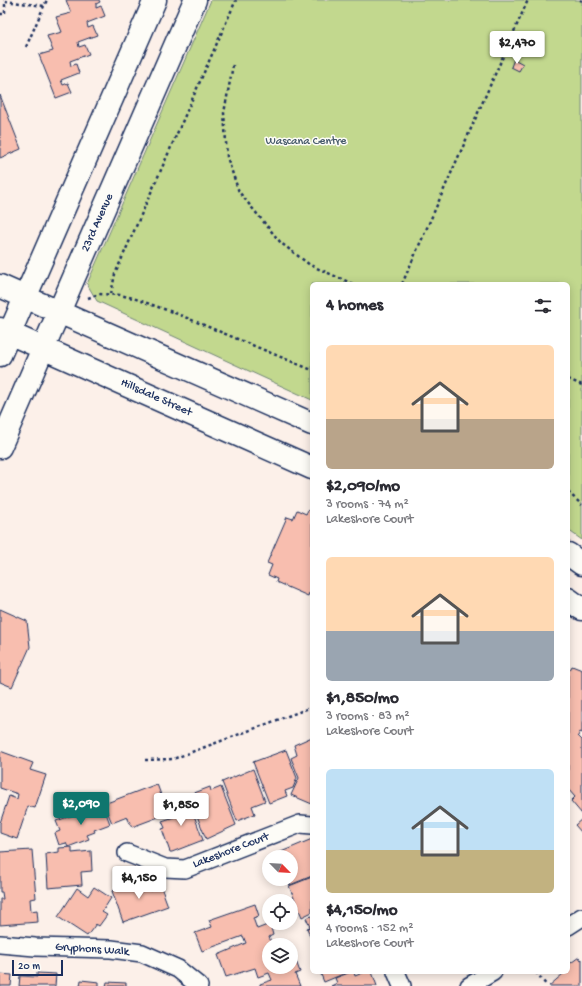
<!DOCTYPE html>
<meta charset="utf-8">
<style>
:root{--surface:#fff;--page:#f7f7f7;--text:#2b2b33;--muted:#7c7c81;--accent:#0f766e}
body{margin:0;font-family:"Gochi Hand",sans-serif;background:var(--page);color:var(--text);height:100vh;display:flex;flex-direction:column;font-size:15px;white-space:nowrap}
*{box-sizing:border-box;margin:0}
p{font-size:13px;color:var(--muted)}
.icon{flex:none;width:22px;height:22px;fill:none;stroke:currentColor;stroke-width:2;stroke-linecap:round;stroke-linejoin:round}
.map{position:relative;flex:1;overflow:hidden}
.sheet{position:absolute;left:310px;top:282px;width:260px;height:692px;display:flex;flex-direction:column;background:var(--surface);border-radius:6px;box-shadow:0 2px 10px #0003}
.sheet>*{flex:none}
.needle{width:26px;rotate:114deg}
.tools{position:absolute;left:262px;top:850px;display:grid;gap:8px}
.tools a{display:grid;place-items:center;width:36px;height:36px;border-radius:50%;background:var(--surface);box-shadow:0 2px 10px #0003;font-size:20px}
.scale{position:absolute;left:12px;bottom:10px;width:51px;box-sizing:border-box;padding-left:4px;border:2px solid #1b2f5e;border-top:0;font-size:11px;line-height:14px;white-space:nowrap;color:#1b2f5e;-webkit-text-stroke:3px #fdfcf7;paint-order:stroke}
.price{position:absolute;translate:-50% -34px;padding:0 9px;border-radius:4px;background:#fff;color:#222;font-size:13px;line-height:26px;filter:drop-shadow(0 1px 2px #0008)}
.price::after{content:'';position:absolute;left:50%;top:24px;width:12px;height:9px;margin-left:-6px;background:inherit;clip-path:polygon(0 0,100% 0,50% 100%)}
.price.on{background:var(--accent);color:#fff}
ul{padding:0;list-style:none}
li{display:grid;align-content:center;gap:8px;height:212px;padding:0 16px}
li span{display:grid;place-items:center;height:124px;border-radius:6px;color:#555}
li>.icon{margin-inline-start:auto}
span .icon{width:72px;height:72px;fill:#fffc;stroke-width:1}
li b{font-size:17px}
h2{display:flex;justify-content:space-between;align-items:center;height:48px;padding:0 16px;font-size:17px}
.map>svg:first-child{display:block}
</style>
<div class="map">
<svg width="582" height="986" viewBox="0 0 582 986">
<rect width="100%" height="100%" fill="#fcf0e9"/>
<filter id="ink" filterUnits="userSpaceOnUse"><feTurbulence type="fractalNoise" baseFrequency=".025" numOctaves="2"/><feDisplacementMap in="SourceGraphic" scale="8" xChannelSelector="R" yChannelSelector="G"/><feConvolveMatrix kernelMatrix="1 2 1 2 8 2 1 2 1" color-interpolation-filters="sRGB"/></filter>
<g filter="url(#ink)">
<!-- green -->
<path fill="#c2d88e" stroke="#6e8476" d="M211,0h371v540l-14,-10v-246h-256v116l-215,-99 -10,-17z"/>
<!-- building -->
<path fill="#f8beaf" stroke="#1b2f5e" d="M66,0h33l1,2 -4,2v4l5,-2 4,10 -18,7 1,5 5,-2 4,9 -19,7 1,5 6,-2 4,9 -19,7 1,5 5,-2 3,9 -18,7 2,5 5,-2 4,9 -16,6 -17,-43 14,-4 -6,-15 15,-4 -6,-15 15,-4z
M514,59l9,5 -4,7 -8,-4z
M0,95l21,54 -21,9z
M297,510l9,4 2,-4 4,2v83l-3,-2 -1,3 -32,-14 1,-3 -9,-4 4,-10 -5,-2 20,-46 6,2z
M0,609l27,12 3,26 -18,40 -12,-5z
M572,666l10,4v63l-2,-1 -2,4 4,4v74l-11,-13 4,-4 -7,-8v-120l2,1z
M312,737v67l-21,-9 8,-17 -8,-20 6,-3 -3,-10z
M286,750l11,28 -4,10 -8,3 2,5 -18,7 -16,-41z
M0,751l33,12 -3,7 16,5 -11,33 -7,-2 -11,33 -17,-6v-10l9,-27 8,3 1,-5 -18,-6z
M253,769l12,32 -13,5 3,8 -18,7 -15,-39z
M157,784l8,22 -4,2 3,7 -32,12 -5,-10 -15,6 -8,-19z
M210,787l1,4 10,-4 15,38 -30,14 -17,-44z
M188,799l15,41 -31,12h-2l-8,-23 3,-1 -3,-7 12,-4 -4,-11z
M103,805l7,19 -16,6 1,2 -8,3 2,4 -21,8 -2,-4 -7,2 -4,-12 5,-2 -4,-10z
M582,819v14l-7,-8z
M312,839v37l-22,9 -3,-6h4v-22h-16l-1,-2z
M72,847v6l19,-2 1,20 -11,1 1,13 -34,3 -2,-34 13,-2v-4z
M32,850l4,48 -6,1 1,12 6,-1 1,12 -38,3v-26h3l-1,-7h-2v-40z
M312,877v35l-10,5 -13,-31z
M147,878l4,13 10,-4 7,19 -45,16 -11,-31z
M94,887l17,11 -9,14 5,3 -8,11 -3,-2 -9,12 -29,-19 19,-29 11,8z
M255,904l4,12 -6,2 4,11 13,-5 3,11 -4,2 3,8h-3v22h22v-4l5,-2 4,11 -5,2 5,12h-40v-2l12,-4 -3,-7 -11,4 -3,-9 -29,9 -8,-22 28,-12 -3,-7 -41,15 -7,-18 17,-6 -3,-7z
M312,916v25l-5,-13 3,-1 -4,-9z
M579,957l2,3 1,-1v27h-33l14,-12 -1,-2h6v-7z
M320,972h28l-24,10z
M351,972h3l1,4 10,-4h7l5,14h-46l6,-3 -2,-5z
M37,973l19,1 -1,12h-36l1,-10 17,1z
M0,974l12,1 -1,11h-11z
M81,980l18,2v4h-19z
M107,982l19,1v3h-20z"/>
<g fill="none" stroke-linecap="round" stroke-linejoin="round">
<defs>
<path id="street" d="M127,853l38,15 20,1 115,-45 12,1
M568,926l14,-9
M0,944l35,3 76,2 31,4 36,16 21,17
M396,972l6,14
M469,986l24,-14"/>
<path id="secondary" d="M0,286l312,138
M0,329l312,139
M0,355l155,-355
M0,447l195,-447
M568,554l14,10
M568,599l14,10"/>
</defs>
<!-- street casing -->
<use href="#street" stroke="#1b2f5e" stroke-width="20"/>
<!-- secondary casing -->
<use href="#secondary" stroke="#1b2f5e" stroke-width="25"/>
<!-- path -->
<path stroke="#1b2f5e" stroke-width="2.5" stroke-dasharray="3 3" stroke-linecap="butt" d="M580,0l2,1
M5,1l39,5 3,-6
M0,14h5v-14
M26,47l18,-41
M233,65l-9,48 3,44 12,35 42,51 29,22 43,19
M402,284l126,-284
M111,294l4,-20 121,-274
M88,298l11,-4 21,1 13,3 42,15 137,57
M568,379l14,6
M568,492l14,13
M311,687l1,-3
M145,760l28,-1 139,-52
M536,972l11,14"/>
<!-- street -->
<use href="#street" stroke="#fdfcf7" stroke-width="17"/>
<!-- secondary -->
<use href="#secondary" stroke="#fdfcf7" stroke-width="22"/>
</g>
</g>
<g text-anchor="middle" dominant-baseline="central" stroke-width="3" stroke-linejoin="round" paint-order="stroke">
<!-- park labels -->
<g font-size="12" fill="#45596a" stroke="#fdfcf7">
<text x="306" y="142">Wascana Centre</text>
</g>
<!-- street labels -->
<g font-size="12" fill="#1b2f5e" stroke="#fdfcf7">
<text transform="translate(98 223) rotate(-66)">23rd Avenue</text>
<text transform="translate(156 398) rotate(24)">Hillsdale Street</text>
<text transform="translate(231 851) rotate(-21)">Lakeshore Court</text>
<text transform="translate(92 950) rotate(4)">Gryphons Walk</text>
</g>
</g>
</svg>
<div class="tools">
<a><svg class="needle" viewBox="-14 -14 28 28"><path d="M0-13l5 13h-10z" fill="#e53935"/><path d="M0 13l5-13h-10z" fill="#7c7c81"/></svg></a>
<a><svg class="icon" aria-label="locate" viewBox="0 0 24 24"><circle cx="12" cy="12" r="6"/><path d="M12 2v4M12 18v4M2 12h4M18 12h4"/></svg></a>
<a><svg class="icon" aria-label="layers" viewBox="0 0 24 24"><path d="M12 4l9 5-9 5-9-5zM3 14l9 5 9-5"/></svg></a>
</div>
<div class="scale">20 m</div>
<b class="price" style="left:517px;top:65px">$2,470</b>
<b class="price on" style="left:81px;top:826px">$2,090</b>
<b class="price" style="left:181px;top:827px">$1,850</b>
<b class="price" style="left:139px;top:900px">$4,150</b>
<section class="sheet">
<h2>4 homes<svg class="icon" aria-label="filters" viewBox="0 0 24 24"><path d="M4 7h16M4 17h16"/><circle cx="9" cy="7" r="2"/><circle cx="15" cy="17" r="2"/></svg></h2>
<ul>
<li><span style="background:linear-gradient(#ffd9b3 60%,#b9a48a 0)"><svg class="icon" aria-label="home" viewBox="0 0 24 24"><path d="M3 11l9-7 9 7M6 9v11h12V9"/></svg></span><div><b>$2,090/mo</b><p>3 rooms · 74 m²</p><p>Lakeshore Court</p></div></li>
<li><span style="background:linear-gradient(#ffd9b3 60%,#9aa5b1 0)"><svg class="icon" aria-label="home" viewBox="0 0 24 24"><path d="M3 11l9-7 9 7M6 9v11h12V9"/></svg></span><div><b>$1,850/mo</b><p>3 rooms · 83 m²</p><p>Lakeshore Court</p></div></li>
<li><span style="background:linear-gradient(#bfe0f5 65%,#c2b280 0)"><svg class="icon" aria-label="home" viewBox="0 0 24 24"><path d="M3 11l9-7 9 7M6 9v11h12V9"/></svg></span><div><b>$4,150/mo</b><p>4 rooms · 152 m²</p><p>Lakeshore Court</p></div></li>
</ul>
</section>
</div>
